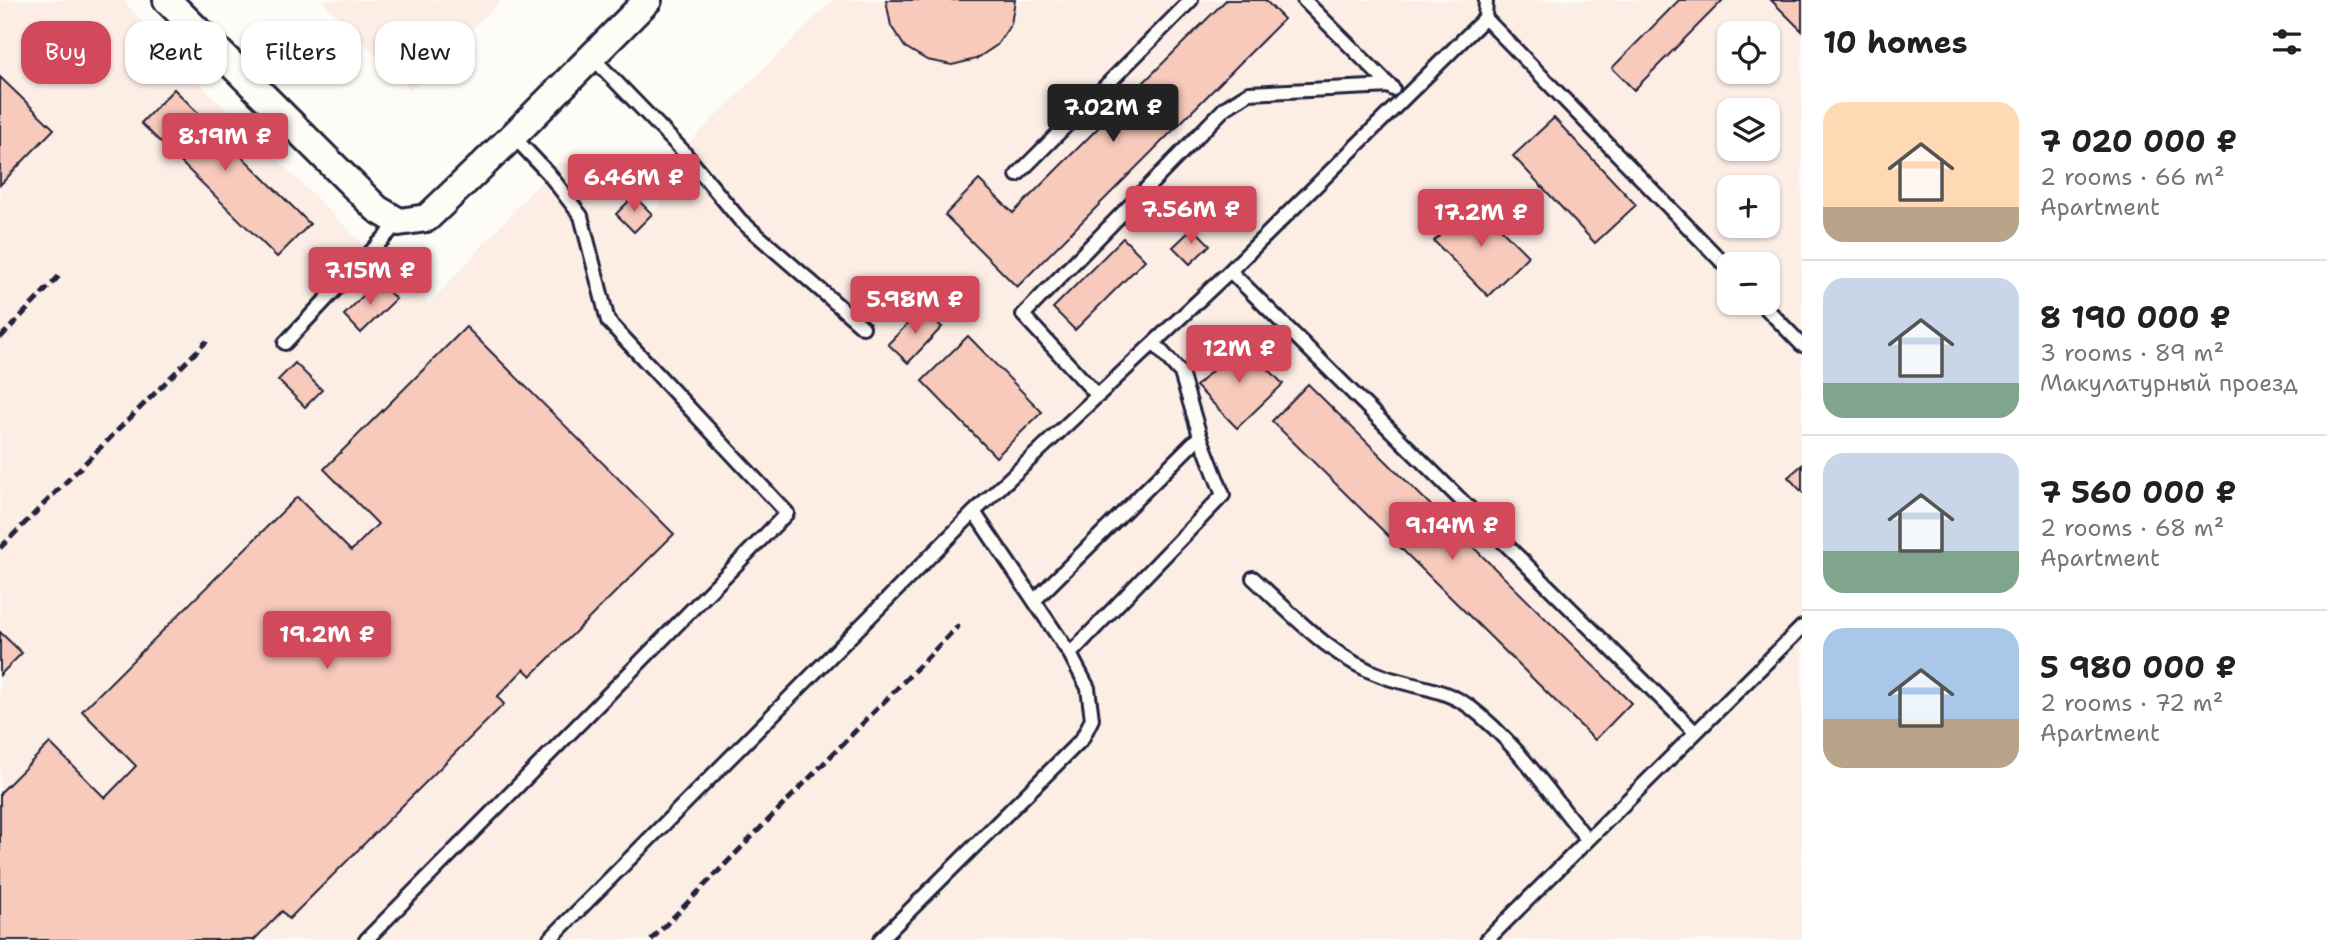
<!DOCTYPE html>
<meta charset="utf-8">
<style>
:root{--surface:#fff;--page:#f2f2f2;--text:#202124;--muted:#757577;--line:#e0e0e0;--accent:#d1495b}
body{margin:0;font-family:"Shantell Sans",sans-serif;background:var(--page);color:var(--text);height:100vh;display:flex;flex-direction:column;font-size:26px;white-space:nowrap}
*{box-sizing:border-box;margin:0}
p{font-size:23px;color:var(--muted)}
.icon{flex:none;width:38px;height:38px;fill:none;stroke:currentColor;stroke-width:2;stroke-linecap:round;stroke-linejoin:round}
.map{position:relative;flex:1;overflow:hidden}
.sheet{display:flex;flex-direction:column;background:var(--surface);width:525px}
.sheet>*{flex:none}
.guide{position:absolute;left:21px;top:21px;width:665px;height:63px;display:flex;gap:14px}
.fabs{position:absolute;left:1717px;top:21px;display:grid;gap:14px}
.fabs a{display:grid;place-items:center;width:63px;height:63px;border-radius:14px;background:var(--surface);box-shadow:0 2px 5px #0004;font-size:35px}
.price{position:absolute;translate:-50% -60px;padding:0 16px;border-radius:7px;background:var(--accent);color:#fff;font-size:23px;line-height:46px;filter:drop-shadow(0 2px 4px #0008)}
.price::after{content:'';position:absolute;left:50%;top:42px;width:21px;height:16px;margin-left:-10px;background:inherit;clip-path:polygon(0 0,100% 0,50% 100%)}
.price.current{background:#222;color:#fff}
ul{padding:0;list-style:none}
li{display:flex;align-items:center;gap:21px;height:175px;padding:0 21px}
li+li{border-top:2px solid var(--line)}
li span{display:grid;place-items:center;flex:none;width:196px;height:140px;border-radius:21px;color:#555}
li>.icon{margin-inline-start:auto}
span .icon{width:84px;height:84px;fill:#fffc;stroke-width:1}
li b{font-size:30px}
h2{display:flex;justify-content:space-between;align-items:center;height:84px;padding:0 21px;font-size:30px}
.tag{padding:0 24px;border-radius:21px;background:var(--surface);box-shadow:0 2px 5px #0004;font-size:24px;line-height:63px}
.tag.current{background:var(--accent);color:#fff}
main{display:flex;flex:1;min-height:0}
.map>svg:first-child{display:block}
</style>
<main>
<div class="map">
<svg width="1802" height="940" viewBox="0 0 1802 940">
<rect width="100%" height="100%" fill="#fdfcf7"/>
<filter id="ink" filterUnits="userSpaceOnUse"><feTurbulence type="fractalNoise" baseFrequency=".0143" numOctaves="2"/><feDisplacementMap in="SourceGraphic" scale="14" xChannelSelector="R" yChannelSelector="G"/><feConvolveMatrix kernelMatrix="1 2 1 2 8 2 1 2 1" color-interpolation-filters="sRGB"/></filter>
<g filter="url(#ink)">
<!-- built -->
<path fill="#fcede5" fill-rule="evenodd" d="M0,0h123l47,54 201,198 58,52 130,-142 56,13 37,39 9,-11 -15,-18 187,-185h969v940h-1802zM1729,33h39v39h-39zM1729,110h39v39h-39zM1729,187h39v39h-39zM1729,264h39v39h-39z
M321,0h180l-90,90z"/>
<!-- building -->
<path fill="#f8cabc" stroke="#22223b" stroke-width="2" d="M886,0h129l-4,24 -14,21 -21,14 -24,6 -25,-5 -22,-13 -14,-21z
M1226,0h39l19,19 -267,268 -72,-72 34,-35 34,33z
M1679,0h44l-89,90 -22,-22z
M1771,0h31v31z
M0,77l54,52 -54,56z
M174,89l136,135 -33,33 -136,-134z
M1554,118l82,87 -41,38 -82,-87z
M634,196l18,18 -18,18 -18,-18z
M1474,202l54,54 -40,40 -54,-55z
M1193,228l17,17 -20,19 -17,-17z
M1123,238l22,22 -70,70 -22,-22z
M378,281l18,18 -35,34 -17,-18z
M922,309l20,18 -34,36 -20,-19z
M466,327l208,207 -143,142 -7,-7 -27,28 7,7 -215,215 -7,-8 -28,29h-254v-147l50,-50 55,55 31,-32 -54,-55 215,-214 54,54 27,-27 -54,-55z
M968,336l74,76 -46,45 -74,-76z
M1242,342l41,42 -46,44 -41,-42z
M295,363l27,27 -17,17 -27,-27z
M1308,384l323,319 -36,37 -323,-319z
M1802,465v27l-14,-15z
M0,632l22,21 -22,22z"/>
<g fill="none" stroke-linecap="round" stroke-linejoin="round">
<defs>
<path id="lane" d="M1304,0l89,89
M1485,18l244,251
M591,56l91,94 58,70 123,107
M1017,175l174,-175
M1230,271l465,461
M1761,303l41,42
M285,343l114,-121
M1098,396l-75,-81 202,-207 24,-15 142,-7
M1253,578c40,37 79,81 132,99 29,10 59,11 85,30 46,35 80,87 117,132
M1034,601l166,-165
M1070,654l153,-159 -23,-59 -19,-63 -27,-30
M366,940l421,-427 -179,-192 -27,-105 -33,-43 -35,-37
M549,940l425,-428 256,-241 255,-253 1,-18
M880,940l202,-201 10,-20 -4,-31 -18,-34 -96,-142
M1487,940l315,-313"/>
<path id="street" d="M167,0l210,209 22,13 28,-4 86,-82 135,-136"/>
</defs>
<!-- lane casing -->
<use href="#lane" stroke="#22223b" stroke-width="18"/>
<!-- street casing -->
<use href="#street" stroke="#22223b" stroke-width="32"/>
<!-- lane -->
<use href="#lane" stroke="#fdfcf7" stroke-width="12"/>
<!-- street -->
<use href="#street" stroke="#fdfcf7" stroke-width="26"/>
<!-- rail -->
<path stroke="#22223b" stroke-width="5" stroke-dasharray="10 5" stroke-linecap="butt" d="M0,338l62,-65
M0,548l207,-207
M651,940l308,-315"/>
</g>
</g>
</svg>
<div class="fabs">
<a><svg class="icon" aria-label="locate" viewBox="0 0 24 24"><circle cx="12" cy="12" r="6"/><path d="M12 2v4M12 18v4M2 12h4M18 12h4"/></svg></a>
<a><svg class="icon" aria-label="layers" viewBox="0 0 24 24"><path d="M12 4l9 5-9 5-9-5zM3 14l9 5 9-5"/></svg></a>
<a>+</a>
<a>−</a>
</div>
<b class="price current" style="left:1113px;top:144px">7.02M ₽</b>
<b class="price" style="left:225px;top:173px">8.19M ₽</b>
<b class="price" style="left:634px;top:214px">6.46M ₽</b>
<b class="price" style="left:1191px;top:246px">7.56M ₽</b>
<b class="price" style="left:1481px;top:249px">17.2M ₽</b>
<b class="price" style="left:370px;top:307px">7.15M ₽</b>
<b class="price" style="left:915px;top:336px">5.98M ₽</b>
<b class="price" style="left:1239px;top:385px">12M ₽</b>
<b class="price" style="left:1452px;top:562px">9.14M ₽</b>
<b class="price" style="left:327px;top:671px">19.2M ₽</b>
<div class="guide">
<a class="tag current">Buy</a>
<a class="tag">Rent</a>
<a class="tag">Filters</a>
<a class="tag">New</a>
</div>
</div>
<section class="sheet">
<h2>10 homes<svg class="icon" aria-label="filters" viewBox="0 0 24 24"><path d="M4 7h16M4 17h16"/><circle cx="9" cy="7" r="2"/><circle cx="15" cy="17" r="2"/></svg></h2>
<ul>
<li><span style="background:linear-gradient(#ffd9b3 75%,#b9a48a 0)"><svg class="icon" aria-label="home" viewBox="0 0 24 24"><path d="M3 11l9-7 9 7M6 9v11h12V9"/></svg></span><div><b>7 020 000 ₽</b><p>2 rooms · 66 m²</p><p>Apartment</p></div></li>
<li><span style="background:linear-gradient(#c9d6e8 75%,#7fa58c 0)"><svg class="icon" aria-label="home" viewBox="0 0 24 24"><path d="M3 11l9-7 9 7M6 9v11h12V9"/></svg></span><div><b>8 190 000 ₽</b><p>3 rooms · 89 m²</p><p>Макулатурный проезд</p></div></li>
<li><span style="background:linear-gradient(#c9d6e8 70%,#7fa58c 0)"><svg class="icon" aria-label="home" viewBox="0 0 24 24"><path d="M3 11l9-7 9 7M6 9v11h12V9"/></svg></span><div><b>7 560 000 ₽</b><p>2 rooms · 68 m²</p><p>Apartment</p></div></li>
<li><span style="background:linear-gradient(#a9c7e8 65%,#b9a48a 0)"><svg class="icon" aria-label="home" viewBox="0 0 24 24"><path d="M3 11l9-7 9 7M6 9v11h12V9"/></svg></span><div><b>5 980 000 ₽</b><p>2 rooms · 72 m²</p><p>Apartment</p></div></li>
</ul>
</section>
</main>
